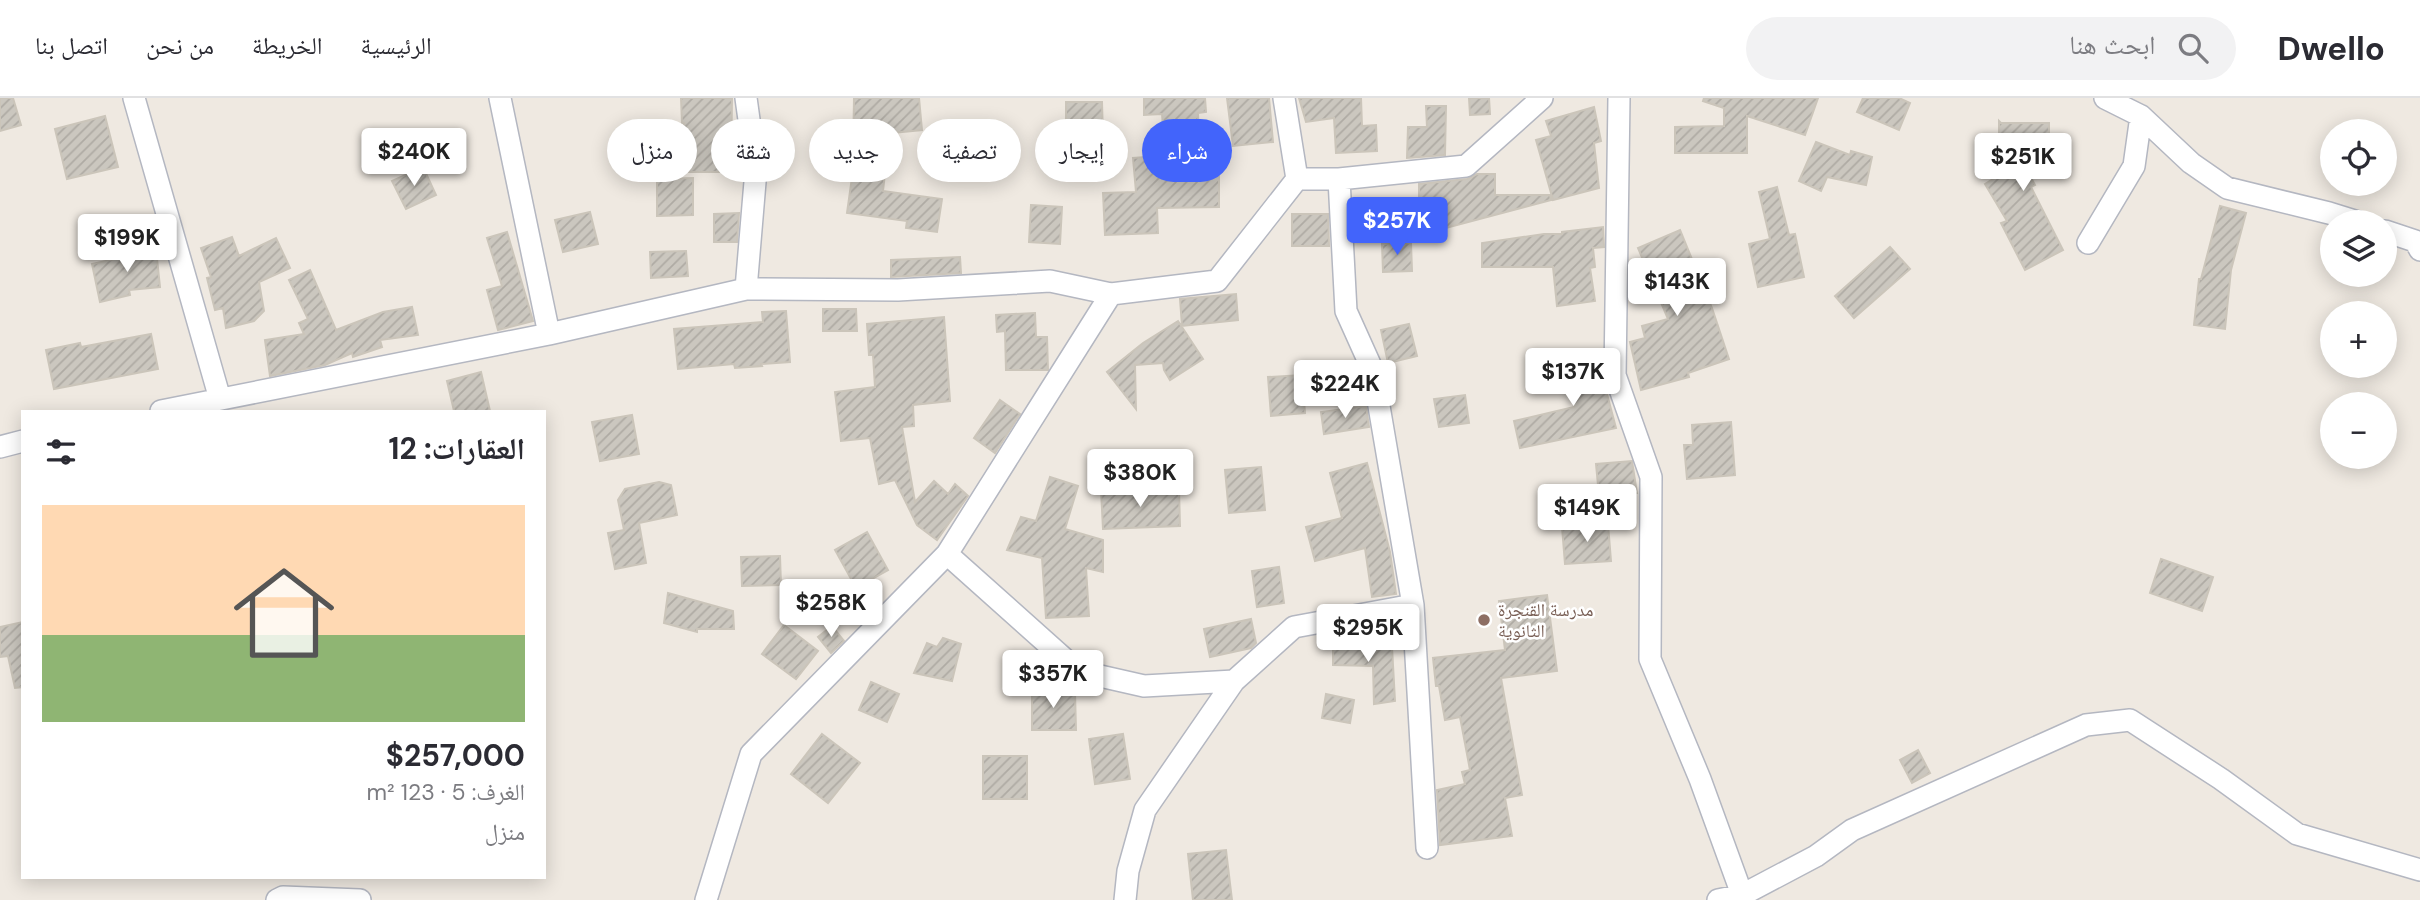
<!DOCTYPE html>
<html lang="ar">
<meta charset="utf-8">
<style>
:root{--surface:#fff;--page:#f2f2f3;--text:#2b2b33;--muted:#7c7c81;--line:#e1e1e2;--accent:#4264fb}
body{margin:0;font-family:"DM Sans","Noto Naskh Arabic",sans-serif;background:var(--page);color:var(--text);direction:rtl;height:100vh;display:flex;flex-direction:column;font-size:26px;white-space:nowrap}
*{box-sizing:border-box;margin:0}
p{font-size:23px;color:var(--muted)}
.icon{flex:none;width:38px;height:38px;fill:none;stroke:currentColor;stroke-width:2;stroke-linecap:round;stroke-linejoin:round}
.map{position:relative;flex:1;overflow:hidden;direction:ltr}
.details{position:absolute;left:21px;top:312px;width:525px;height:469px;display:flex;flex-direction:column;background:var(--surface);border-radius:0px;box-shadow:0 4px 18px #0003;direction:rtl}
.details>*{flex:none}
.banner{position:absolute;left:567px;top:21px;width:665px;height:63px;direction:rtl;display:flex;gap:14px}
.buttons{position:absolute;left:2320px;top:21px;display:grid;gap:14px}
.buttons a{display:grid;place-items:center;width:77px;height:77px;border-radius:50%;background:var(--surface);box-shadow:0 4px 18px #0003;font-size:35px}
.price{position:absolute;translate:-50% -60px;padding:0 16px;border-radius:7px;background:#fff;color:#222;font-size:23px;line-height:46px;filter:drop-shadow(0 2px 4px #0008)}
.price::after{content:'';position:absolute;left:50%;top:42px;width:21px;height:16px;margin-left:-10px;background:inherit;clip-path:polygon(0 0,100% 0,50% 100%)}
.price.current{background:var(--accent);color:#fff}
ul{padding:0;list-style:none}
li{display:grid;align-content:center;gap:14px;height:371px;padding:0 21px}
li span{display:grid;place-items:center;height:217px;border-radius:0px;color:#555}
li>.icon{margin-inline-start:auto}
span .icon{width:126px;height:126px;fill:#fffc;stroke-width:1}
li b{font-size:30px}
h2{display:flex;justify-content:space-between;align-items:center;height:84px;padding:0 21px;font-size:30px}
.chip{padding:0 24px;border-radius:32px;background:var(--surface);box-shadow:0 4px 18px #0003;font-size:24px;line-height:63px}
.chip.current{background:var(--accent);color:#fff}
header{display:flex;align-items:center;gap:42px;box-sizing:border-box;height:98px;padding:0 35px;background:var(--surface);border-bottom:2px solid var(--line)}
header strong{font-size:33px}
nav{display:flex;gap:38px;margin-inline-start:auto;font-size:24px}
.search{width:490px;height:63px;background:var(--page);display:flex;align-items:center;gap:18px;box-sizing:border-box;padding:0 24px;border-radius:38px;color:var(--muted);font-size:26px}
.map>svg:first-child{display:block}
</style>
<header>
<strong>Dwello</strong>
<div class="search"><svg class="icon" aria-label="search" viewBox="0 0 24 24"><circle cx="10" cy="10" r="6"/><path d="M15 15l6 6"/></svg>ابحث هنا</div>
<nav><a>الرئيسية</a><a>الخريطة</a><a>من نحن</a><a>اتصل بنا</a></nav>
</header>
<div class="map">
<svg width="2420" height="802" viewBox="0 0 2420 802">
<defs>
<pattern id="building-hatch" width="6" height="6" patternUnits="userSpaceOnUse" patternTransform="scale(1.75)"><rect width="6" height="6" fill="#cbc7bf"/><path d="M-1 1l2-2M0 6l6-6M5 7l2-2" fill="none" stroke="#afaba4"/></pattern>
</defs>
<rect width="100%" height="100%" fill="#efe9e1"/>
<!-- building -->
<path fill="url(#building-hatch)" stroke="#cbc5ba" stroke-width="2" d="M0,0h13l8,27 -21,6z
M681,0h51l-1,74h-47v-49h-2z
M854,0h65l3,32 -30,3 -1,23h-4l-4,35 59,8 -5,33 -31,-4 1,-7 -60,-8 8,-57h-2z
M1144,0h61l1,14 -8,1 1,26 -35,1 -2,-26 -18,1z
M1227,0h42l4,44 -40,4z
M1299,0h62l1,28 14,-1 1,26 -41,2 -2,-35 -28,4z
M1469,0h20l1,16 -20,1z
M1704,0h114l-13,37 -58,-19v37h-72v-26l49,-1v-18l-21,-7z
M1863,0h36l11,5 -11,27 -42,-18z
M1066,4h36l1,35h-37z
M1426,8h20l-1,49 -38,3 1,-31h19z
M1594,9l7,34 -7,2 5,45 -46,12 -17,-60 15,-4 -5,-15z
M105,18l13,51 -51,12 -12,-50z
M1999,23l2,2h48v31h-31l17,31 -4,2 32,63 -38,20 -24,-47 6,-2 -22,-37 14,-9z
M1816,44l34,13 1,-4 21,6 -6,28 -39,-8 -6,14 -22,-10z
M1160,58l1,16 58,-1v36l-62,1 1,25 -53,2 -2,-42 33,-1 -3,-34z
M423,69l13,28 -30,14 -14,-28z
M1477,76h18v21h55l1,5 -124,33v-31h-8v-18l48,-5z
M693,80v37l-36,1v-37z
M1777,89l12,48 6,-1 9,43 -46,10 -9,-43 21,-5 -11,-47z
M1031,107l31,2 -2,37 -31,-2z
M2220,108l26,7 -15,57 -6,59 -31,-4 5,-46h2z
M590,114l8,32 -35,8 -8,-32z
M739,115l-2,29h-23v-28z
M1292,116h36l1,32h-37z
M1603,129l1,20 -11,1 2,19 -5,1 5,33 -38,5 -4,-39h-71v-24l62,-9h18v-2z
M1680,132l32,78 17,51 -41,14 1,4 -48,13 -11,-48 15,-4 -3,-12 26,-7 -30,-71z
M507,134l26,89 -35,9 -11,-40 15,-4 -15,-48z
M232,139l7,19 37,-18 14,30 -31,14 5,29 -10,10 -28,7 -3,-20 -8,2 -8,-32 4,-1 -10,-29z
M1411,145l1,28 -29,1 -1,-28z
M1890,149l20,22 -56,49 -19,-22z
M156,151l4,38 -31,3 1,5 -30,7 -8,-38 36,-8 -1,-5z
M686,153l2,25 -37,2 -1,-26z
M960,159l1,16 -70,4v-17z
M310,172l26,60 47,-18 29,-5 6,28 -38,5 2,7 -29,10 -1,-4 -27,12 -55,11 -5,-36 39,-6 -5,-11 9,-4 -19,-39z
M1236,196l2,26 -56,6 -2,-27z
M823,211h33l1,22h-34z
M786,213l4,51 -29,2 1,2 -27,2 -1,-4 -56,5 -4,-40 89,-7 -1,-10z
M1035,215l1,24h11l1,33h-42l-1,-39 -8,1 -1,-17z
M944,219l6,84 -37,4 1,21 -12,1 13,75 19,-21 14,13 7,-10 13,12 -31,44 -20,-15 -22,-45 -16,4 -9,-46 -29,3 -6,-49 40,-5 -2,-32h-4l-2,-31z
M1178,223l25,38 -33,21 -6,-10 -1,-7 -28,2 1,44 -29,-37 36,-29z
M1409,226l8,32 -29,7 -7,-33z
M151,236l7,35 -104,20 -8,-39 34,-7 1,4z
M1602,257l1,24 13,49 -96,20 -6,-27 60,-14 -7,-47z
M481,274l9,39h-36l-7,-30z
M1302,277l3,38 -34,3 -3,-39z
M1465,297l4,28 -30,4 -5,-28z
M1000,302l20,14 -25,39 -21,-15z
M1366,308l3,21 -45,7 -3,-22z
M632,317l7,39 -39,7 -8,-39z
M1731,324l4,53 -48,4 -3,-34h9l-1,-20z
M1632,363l5,32 -38,3 -3,-32z
M1367,365l23,89 6,42 -24,3 -7,-49 -50,13 -9,-34 36,-9 -12,-45z
M1261,369l4,43 -36,3 -4,-43z
M1050,379l28,9 -13,43 38,11v32l-17,-4 3,48 -43,2 -4,-60 -35,-8 14,-33 15,4z
M659,384l12,3 6,30 -38,8 7,40 -31,6 -7,-36 16,-3 -6,-30 7,-11z
M1139,391l1,2 39,-2 1,37 -77,3 -2,-39z
M1608,426l3,37 -46,3 -3,-37z
M867,434l21,38 -32,18 -21,-38z
M780,458l1,29 -39,1 -1,-29z
M2161,461l52,18 -11,34 -52,-18z
M1279,469l5,36 -27,4 -5,-36z
M668,495l65,18 1,18h-37v3l-33,-9z
M1547,497l10,76 -56,7 21,117 -17,3 7,38 -72,9 -3,-55 28,-6 -3,-12 8,-2 -10,-53 -15,3 -6,-34h-3l-3,-28 72,-8 -6,-49z
M1251,521l5,24 -5,5 -41,9 -6,-28z
M23,524v65l-8,1 -7,-32 -8,1v-30z
M784,527l34,26 -22,28 -34,-25z
M832,528l12,15 -13,12 -13,-16z
M1333,537l30,1v12l29,-1 3,54 -21,3 -1,-38 -40,-1z
M943,540l18,6 -9,37 -38,-8 13,-30 10,4z
M871,584l28,12 -12,28 -28,-12z
M1032,590l43,4 1,38h-44z
M1326,596l28,6 -4,23 -28,-5z
M822,636l38,29 -32,40 -37,-29z
M1123,636l7,45 -35,5 -6,-45z
M1918,652l12,23 -18,10 -12,-23z
M983,658h44v43h-44z
M1226,752l6,50h-39l-5,-46z"/>
<g fill="none" stroke-linecap="round" stroke-linejoin="round">
<defs>
<path id="minor" d="M134,0l86,301
M500,0l49,236
M1284,0l13,81
M1619,0l-4,277 36,102 -1,182 50,120 44,121
M2105,0l36,18 50,47 36,25 102,25 29,9
M2385,133l30,10 5,9
M2088,145l46,-77 7,-50
M746,191l10,-119 -10,-72
M161,313l388,-77 197,-45 152,1 152,-9 61,13
M0,349l23,-6
M947,456l131,117 66,15 90,-5 60,-54 119,-22 -40,-234 -27,-60 -7,-132
M1413,507l14,243
M277,802l6,-3 77,3
M706,802l45,-146 196,-200 164,-260 106,-13 80,-102h42l127,-13 76,-68
M1125,802l3,-29 17,-61 89,-129
M1718,802l24,-5 74,-39 36,-26 234,-105 44,-5 91,59 76,55 123,36"/>
</defs>
<!-- minor casing -->
<use href="#minor" stroke="#b4b7c1" stroke-width="24"/>
<!-- minor -->
<use href="#minor" stroke="#fff" stroke-width="21"/>
</g>
<!-- markers -->
<circle fill="#8d6e63" stroke="#fff" stroke-width="2.5" cx="1484" cy="522" r="7"/>
<g text-anchor="middle" dominant-baseline="central" stroke-width="5" stroke-linejoin="round" paint-order="stroke">
<!-- education labels -->
<g font-size="18" fill="#785e54" stroke="#fff" text-anchor="start">
<text x="1498" y="512">مدرسة القنجرة<tspan x="1498" dy="21">الثانوية</tspan></text>
</g>
</g>
</svg>
<div class="buttons">
<a><svg class="icon" aria-label="locate" viewBox="0 0 24 24"><circle cx="12" cy="12" r="6"/><path d="M12 2v4M12 18v4M2 12h4M18 12h4"/></svg></a>
<a><svg class="icon" aria-label="layers" viewBox="0 0 24 24"><path d="M12 4l9 5-9 5-9-5zM3 14l9 5 9-5"/></svg></a>
<a>+</a>
<a>−</a>
</div>
<b class="price" style="left:414px;top:90px">$240K</b>
<b class="price" style="left:2023px;top:95px">$251K</b>
<b class="price current" style="left:1397px;top:159px">$257K</b>
<b class="price" style="left:127px;top:176px">$199K</b>
<b class="price" style="left:1677px;top:220px">$143K</b>
<b class="price" style="left:1573px;top:310px">$137K</b>
<b class="price" style="left:1345px;top:322px">$224K</b>
<b class="price" style="left:1140px;top:411px">$380K</b>
<b class="price" style="left:1587px;top:446px">$149K</b>
<b class="price" style="left:831px;top:541px">$258K</b>
<b class="price" style="left:1368px;top:566px">$295K</b>
<b class="price" style="left:1053px;top:612px">$357K</b>
<div class="banner">
<a class="chip current">شراء</a>
<a class="chip">إيجار</a>
<a class="chip">تصفية</a>
<a class="chip">جديد</a>
<a class="chip">شقة</a>
<a class="chip">منزل</a>
</div>
<section class="details">
<h2>العقارات: 12<svg class="icon" aria-label="filters" viewBox="0 0 24 24"><path d="M4 7h16M4 17h16"/><circle cx="9" cy="7" r="2"/><circle cx="15" cy="17" r="2"/></svg></h2>
<ul>
<li><span style="background:linear-gradient(#ffd9b3 60%,#8fb573 0)"><svg class="icon" aria-label="home" viewBox="0 0 24 24"><path d="M3 11l9-7 9 7M6 9v11h12V9"/></svg></span><div><b>$257,000</b><p>الغرف: 5 · 123 m²</p><p>منزل</p></div></li>
</ul>
</section>
</div>
